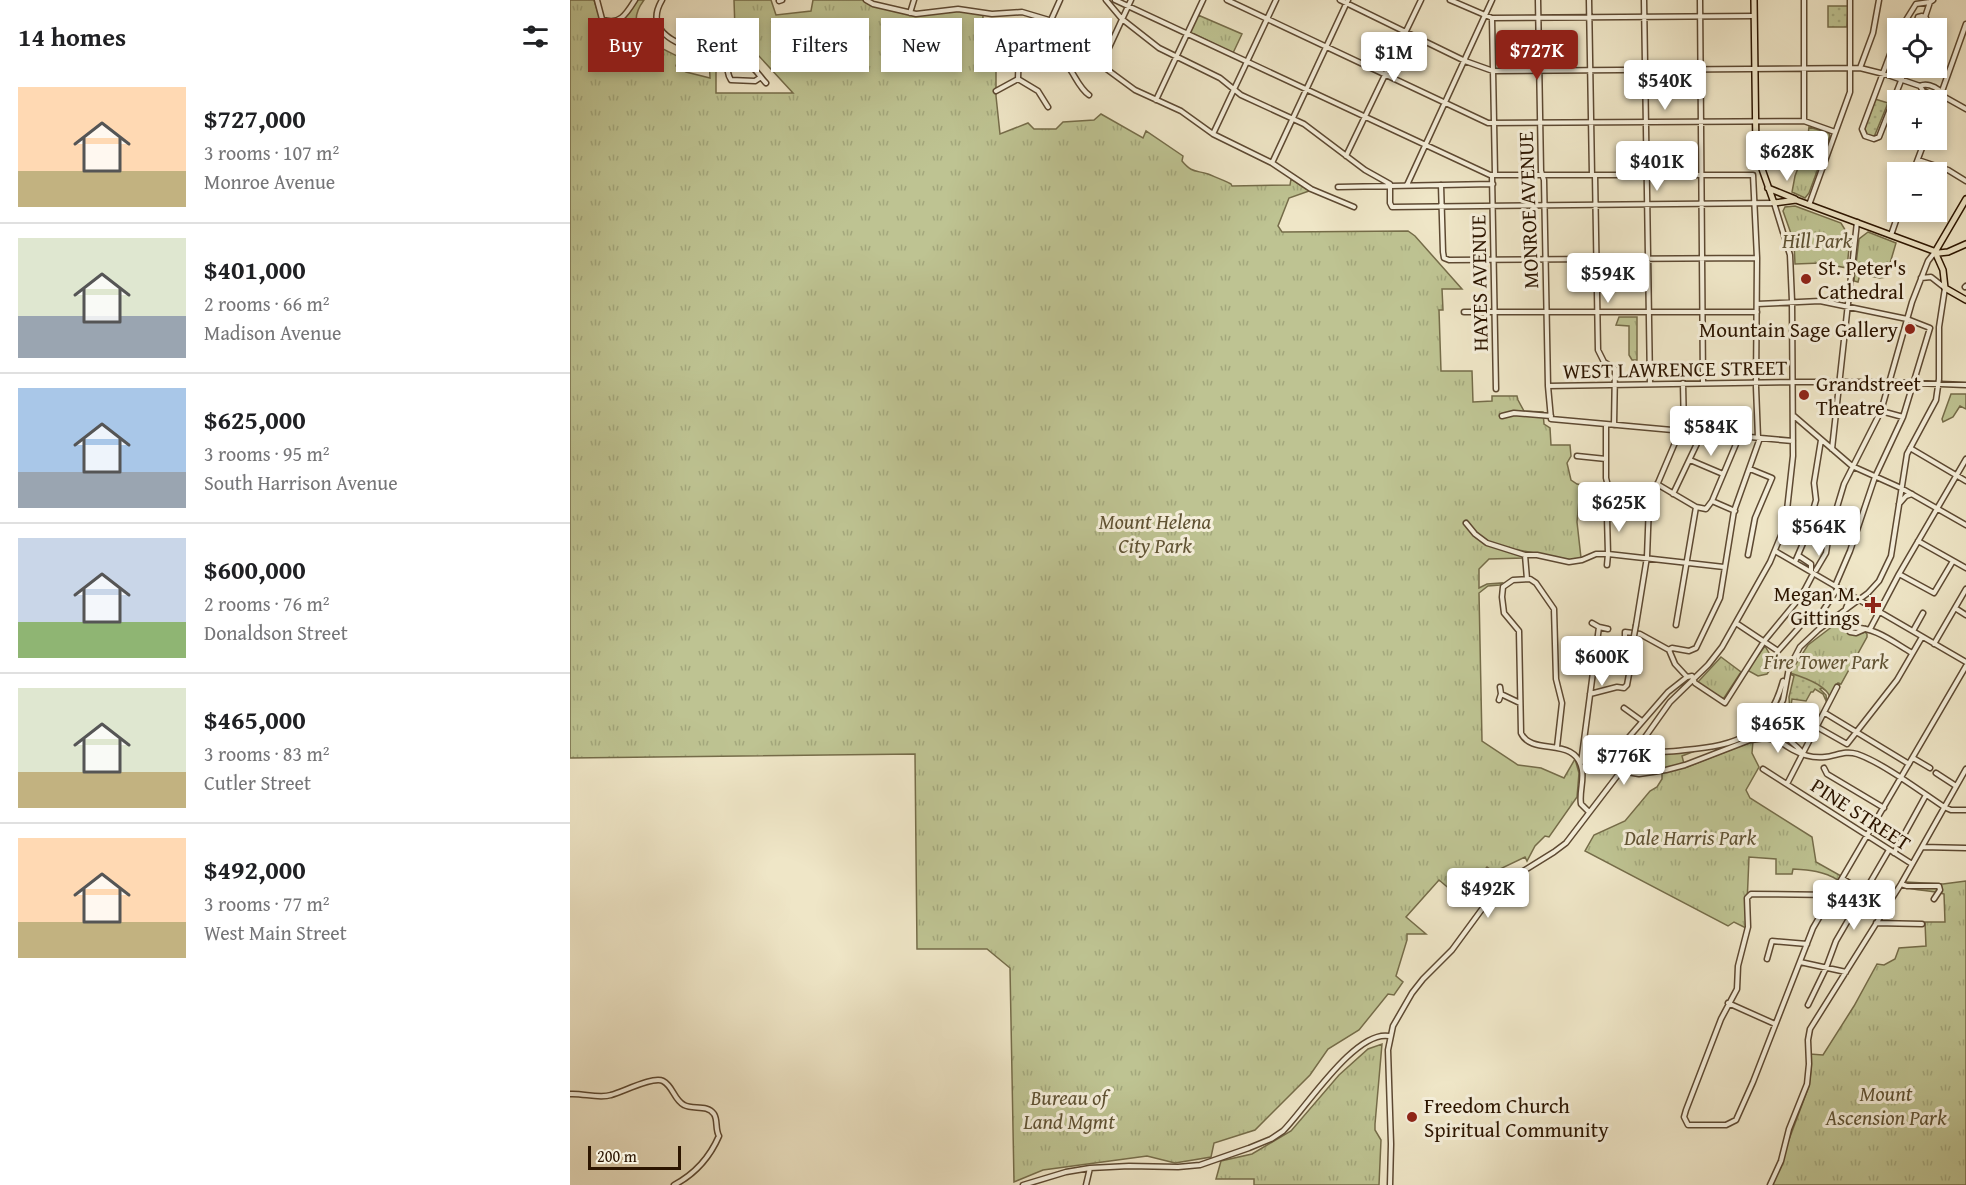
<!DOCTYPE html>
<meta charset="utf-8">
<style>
:root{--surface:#fff;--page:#f6f6f6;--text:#202124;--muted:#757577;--line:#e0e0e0;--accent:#8f2418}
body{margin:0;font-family:"Gentium Book Plus",serif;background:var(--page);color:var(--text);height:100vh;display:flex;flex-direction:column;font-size:22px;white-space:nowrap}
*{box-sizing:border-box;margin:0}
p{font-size:20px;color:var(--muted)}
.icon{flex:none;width:33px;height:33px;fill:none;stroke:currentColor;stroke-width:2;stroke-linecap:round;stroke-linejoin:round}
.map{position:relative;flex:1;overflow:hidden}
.details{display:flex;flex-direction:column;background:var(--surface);width:570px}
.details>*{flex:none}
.guide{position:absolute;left:18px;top:18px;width:570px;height:54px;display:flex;gap:12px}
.controls{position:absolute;left:1317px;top:18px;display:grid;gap:12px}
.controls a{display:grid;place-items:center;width:60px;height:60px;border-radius:0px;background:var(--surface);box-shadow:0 3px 9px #0003;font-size:30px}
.scale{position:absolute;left:18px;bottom:15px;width:93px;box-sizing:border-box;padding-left:6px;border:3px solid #2c1500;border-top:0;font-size:16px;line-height:21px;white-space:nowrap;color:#2c1500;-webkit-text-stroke:4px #f5efdb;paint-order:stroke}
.price{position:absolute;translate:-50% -51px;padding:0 14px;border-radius:6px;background:#fff;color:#222;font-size:20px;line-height:39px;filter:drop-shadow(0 2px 3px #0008)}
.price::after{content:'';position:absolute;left:50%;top:36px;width:18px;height:14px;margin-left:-9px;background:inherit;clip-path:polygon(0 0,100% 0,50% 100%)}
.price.active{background:var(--accent);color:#fff}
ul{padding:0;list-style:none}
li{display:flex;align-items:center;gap:18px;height:150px;padding:0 18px}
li+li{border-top:2px solid var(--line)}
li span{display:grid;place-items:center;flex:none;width:168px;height:120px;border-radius:0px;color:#555}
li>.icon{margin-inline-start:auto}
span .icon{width:72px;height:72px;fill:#fffc;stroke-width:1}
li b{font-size:26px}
h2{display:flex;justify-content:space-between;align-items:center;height:72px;padding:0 18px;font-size:26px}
.tag{padding:0 21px;border-radius:0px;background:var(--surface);box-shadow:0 3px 9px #0003;font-size:21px;line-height:54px}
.tag.active{background:var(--accent);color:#fff}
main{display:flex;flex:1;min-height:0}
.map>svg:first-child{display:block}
</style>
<main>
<section class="details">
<h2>14 homes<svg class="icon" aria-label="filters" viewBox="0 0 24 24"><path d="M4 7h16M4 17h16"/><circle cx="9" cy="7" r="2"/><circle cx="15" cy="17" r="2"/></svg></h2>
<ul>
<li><span style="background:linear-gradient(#ffd9b3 70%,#c2b280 0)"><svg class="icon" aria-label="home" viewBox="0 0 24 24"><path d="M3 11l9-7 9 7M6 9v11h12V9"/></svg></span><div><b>$727,000</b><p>3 rooms · 107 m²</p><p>Monroe Avenue</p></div></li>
<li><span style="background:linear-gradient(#dfe7d0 65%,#9aa5b1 0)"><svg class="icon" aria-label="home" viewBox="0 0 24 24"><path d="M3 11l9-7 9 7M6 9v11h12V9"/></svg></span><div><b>$401,000</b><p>2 rooms · 66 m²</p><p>Madison Avenue</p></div></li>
<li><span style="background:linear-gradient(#a9c7e8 70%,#9aa5b1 0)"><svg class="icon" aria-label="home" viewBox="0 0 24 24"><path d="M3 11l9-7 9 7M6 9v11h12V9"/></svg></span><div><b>$625,000</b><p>3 rooms · 95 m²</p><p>South Harrison Avenue</p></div></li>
<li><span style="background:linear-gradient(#c9d6e8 70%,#8fb573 0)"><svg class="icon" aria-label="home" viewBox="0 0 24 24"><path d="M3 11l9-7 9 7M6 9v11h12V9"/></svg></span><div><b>$600,000</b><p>2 rooms · 76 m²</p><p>Donaldson Street</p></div></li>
<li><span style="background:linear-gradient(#dfe7d0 70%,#c2b280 0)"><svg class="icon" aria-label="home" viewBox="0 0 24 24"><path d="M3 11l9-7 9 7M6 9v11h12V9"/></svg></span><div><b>$465,000</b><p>3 rooms · 83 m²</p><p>Cutler Street</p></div></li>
<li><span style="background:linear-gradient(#ffd9b3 70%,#c2b280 0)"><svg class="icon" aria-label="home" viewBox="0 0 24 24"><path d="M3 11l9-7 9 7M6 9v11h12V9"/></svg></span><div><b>$492,000</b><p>3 rooms · 77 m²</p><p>West Main Street</p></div></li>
</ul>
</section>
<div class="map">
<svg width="1396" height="1185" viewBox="0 0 1396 1185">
<defs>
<pattern id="grass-dots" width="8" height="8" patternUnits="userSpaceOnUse" patternTransform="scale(1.5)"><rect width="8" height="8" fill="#bec392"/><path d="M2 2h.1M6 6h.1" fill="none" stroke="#a3a77c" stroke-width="1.8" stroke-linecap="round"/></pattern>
<pattern id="park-tufts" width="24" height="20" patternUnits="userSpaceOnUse" patternTransform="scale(1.5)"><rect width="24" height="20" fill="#bec392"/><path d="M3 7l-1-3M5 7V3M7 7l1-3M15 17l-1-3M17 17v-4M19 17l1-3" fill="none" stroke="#a3a77c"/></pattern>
</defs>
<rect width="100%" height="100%" fill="#efe6c7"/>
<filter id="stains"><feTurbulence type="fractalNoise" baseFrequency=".00333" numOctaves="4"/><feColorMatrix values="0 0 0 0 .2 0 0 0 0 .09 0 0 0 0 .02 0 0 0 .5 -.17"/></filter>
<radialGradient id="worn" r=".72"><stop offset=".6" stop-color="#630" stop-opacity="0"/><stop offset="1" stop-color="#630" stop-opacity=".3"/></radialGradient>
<!-- grass -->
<path fill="url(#grass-dots)" stroke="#756c49" stroke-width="1.5" d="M1258,6h20l-1,21h-19z
M1305,99l13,4 -14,34 -8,-2 -2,-5z
M1282,661l-13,25 -4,-2 -5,13v-4l-8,-5 -2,1 6,6 1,8 -4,-9 -8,-5 -2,3h-2l-5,9 -14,-2 -1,7 15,3 -1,10 -15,-5 -1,-17 5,-21 -4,-2 2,-5z"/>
<!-- park -->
<path fill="url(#park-tufts)" stroke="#756c49" stroke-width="1.5" d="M0,0h24l6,19 12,5 11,-4 14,-20h7c-24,32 12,45 35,57l-3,9 10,6 24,6 -1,-21 7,2v34h77l-58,-63 -1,-30h37l5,15 35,-4 2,-11h50l12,6 38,9 44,-5 26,5 -1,43 14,-4v42l4,38 28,-11 6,6h22l7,-7 31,-2 7,-6 42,24 3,-7 37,25 -1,5c10,12 13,9 26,13 7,3 15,6 23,10l1,2 58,-1 1,-6 18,12 -20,7 -11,28 4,6 126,-1 7,5 47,53h-20l1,21h-4l2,61h31l1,31 19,-1v-5h25l1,4 6,11 19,1 1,12 6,4 1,17h19l1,11 -4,7 4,17 6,4 30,5 2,3 -3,3 -26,-6 -3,33 4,36 -10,2 -53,-10v2l5,6 -34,1 -10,10v19l8,-4 15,-1 -2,2 -12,1 -9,7 3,148 36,24 23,3 23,10 11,-19 4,14 -2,24 -28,40 -4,-1 -10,10 -8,15 -2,-4 -31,15 -7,-5 -13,15 -9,-8 -13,17 -13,-11 -33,37 20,17h-19v6l-11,36 7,6 -9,13 -6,-1 -29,36 -31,19 -18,26 -55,55 -41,13 -3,14 -36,6 -28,-7 -104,14 -29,12 -4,-214 -23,-19h-70l-2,-195 -345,4z
M628,15l44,19 -9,19 -41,-20 -1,-2z
M1239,127l20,6 1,3 -21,57 -4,5 -13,-6 3,-16 13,-34h4v-3l-4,-4z
M1225,206l46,17 9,15 -3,30 -26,-5 -26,1 -1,-22 -11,-31 2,-4z
M1298,232l28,11 -10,34 -6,1 -20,-4 -2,8 -4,-1 5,-42z
M1049,317h18v43h-5l-3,-5v-29l-13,-1z
M1381,394h15v15l-6,-3 -7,11 -10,5 -1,-3z
M1280,613l7,10 7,5 -11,-3 -9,7 15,2 6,-2 2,2v3l-26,47 -3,-1 -8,14c-4,-12 -27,-20 -40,-24l18,-28z
M1195,646l4,7 3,14 -5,7 -9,2 -11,-6z
M1151,657l20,15 -17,26h-3l-24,-15z
M1183,741l-1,12 7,14 -13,23 4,8 62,39 4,25 25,14 -3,4c-15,-9 -28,-10 -45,-11l-1,5h-16v-15l-27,-2 -3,71 -12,-6 -6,4 -143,-75 9,-16 31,-14 25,-30 7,-4 5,-8v-6l25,-6z
M1071,751l22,3 32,-3 -13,5 2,8 -33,8 -23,-2z
M1396,881v304h-194l37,-99 2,-16 -1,-16 13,1 31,-49 23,-42 7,1 11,-6 4,-11 27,-2 -1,-24h20l-1,-28c-16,-5 -26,-2 -42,-8l4,-4 37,2z
M812,1044l-7,80v6l6,10 -2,45h-125v-6h-38l5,-18 31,-7 39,-23 48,-56 29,-26z"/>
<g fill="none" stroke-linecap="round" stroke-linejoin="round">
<!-- stream -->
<path stroke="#6e7b6e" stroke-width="1.5" d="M1227,596l5,-7
M1200,638l3,-4"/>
<defs>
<path id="minor" d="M27,0l5,19c17,8 25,-6 33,-19
M92,0c-28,47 60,54 85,64 8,3 13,13 19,19
M296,0l7,4 43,10 42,-5 34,5 30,-2 37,11 42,42 34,25 46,21 32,23 59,29 39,26 43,18
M536,0l16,19 37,29 61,30 21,17 63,29 61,46 25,14v19l2,4 382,-4 16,52 2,46 1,155 -6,54 -5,23 -12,29 -48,85 -14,18 -38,37 -49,69 -55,72 -12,9 -42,26 -16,12 -44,60 -29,29 -11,14 -19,33 -5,24 3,94 -1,41
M545,0l375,175h263l4,83 -1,129 2,51
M657,0l261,123 316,-2 31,11
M770,0l125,61 28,10 367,-3 28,7 32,11 3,5 11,5 7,-1 25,14
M880,0l42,18 262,-2
M968,0l3,171 3,9 4,206 3,33 242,22
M1019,0l3,175
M1074,0l6,384
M1130,0l3,383
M1234,0v121
M209,1l3,-1
M340,13l4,-13
M1355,17l5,-15
M922,18l3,156
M481,20l9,-20
M115,23l38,20c9,11 0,25 8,37l24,1 6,-4
M1331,28l15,-24 14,-2 3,-2
M1345,28l3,-11 4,-1 4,2 1,4 -3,3 -7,-1
M116,31l3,-6
M428,49c19,-6 53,0 68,15 9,10 12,23 23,31
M1322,49l6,-14
M1328,51l-6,-2 -30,80 3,7 9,3 5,-2 27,-69
M496,65l18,-16
M531,65l30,-65
M1290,68l13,-35 6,-33
M448,79l1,-33
M1350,86c6,-3 14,0 19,4l2,5
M426,91l22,-12 20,12 10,16
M586,100l47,-100
M1366,108l30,-84
M643,134l63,-134
M776,156l75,-156
M1348,160l30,10 18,11
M702,163l76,-163
M1343,172l12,-32
M1025,175l3,175 6,12 11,7 -1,56
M922,176l4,213
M837,185l85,-185
M871,185l2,67 1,6 5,2 308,-2
M768,187l155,-3
M1239,205l41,-113v-92
M1321,235l8,-23
M1395,287l1,-1
M1187,304l63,-3 87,18 23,9 -27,89 -28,60 -25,74 -15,35
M894,312h293
M1113,383l1,48
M978,386l245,-4h96l77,3
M1311,411l22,6
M932,416l12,-3 37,3
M1224,416l58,50 49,22 65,37
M1036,424v54l2,8 9,4 35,6
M1340,448l56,33
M1262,449l25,-227
M1007,456l29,3
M1120,460l33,14
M1087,484l39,23 10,2 6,-8 27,-64
M1103,494l29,-61
M1142,501l23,10
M1329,504l7,-8 6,-2
M896,523l9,11 12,9 38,12 2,24
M1348,541l48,27
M1205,551l191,111
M955,555h12l32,7 13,-2 14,-6h12l116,13
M1178,555l7,-37 17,-40 -22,-9
M1229,556l12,8v7
M1225,562l9,-21 12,-41 -2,-17 7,-43
M1037,565l1,-11 -1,-37
M1246,570l10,-17 3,-19 15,-50 37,-73 31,-109 16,-41 7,-9
M1329,574l35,19 19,-32
M1276,608l3,-7 -2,-8
M1385,608l11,7
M1022,623l7,4 9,2
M1166,623l42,28 24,-27 20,-12 16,-24
M1066,625l11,-68 2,-53 31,-73
M1106,625l20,-118
M1295,629l-9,4 -6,-1 1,-4c23,-2 42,14 61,25
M1300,629l29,-55 67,-115
M1343,631l10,-18
M1195,640l37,-45 10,-19
M1062,644l-7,-5v-7l15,2 29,16
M1364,644l32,-55
M1099,650l3,-2 17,3 7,-3 24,-50 14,-87 26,-73
M1099,650l6,14 12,13 5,-1 3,7 30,20 38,-60
M930,687l1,7 19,9
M1020,694l27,-7 7,1 3,-3 6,-32v-12
M929,700l2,-6
M1212,705l1,23
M1054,708l18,13
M1255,713l84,51
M1191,724c18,-2 18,2 28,15 4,6 10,8 13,14
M1247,727l30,17 50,-64 25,-43
M1194,729c17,14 37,31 61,28 11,-1 20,-7 32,-3 26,9 63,37 87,53l7,3h15
M1059,737l39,-45 19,-15
M1181,740l14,-2 11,2
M1069,745c14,9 31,7 46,5 53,-5 83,-14 98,-69
M987,747l5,-44 -6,-24 -2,-70 -18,-26 -6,-4 -17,1 -10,7 -1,10 2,16 15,18 2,102c11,24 55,2 61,37 2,11 -3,23 -1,34l8,8
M1343,758l17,10
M1011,763l18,-136
M1254,768l3,6 57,34
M1193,769l149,95
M1051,771l18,3 27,-4 19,-5 65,-25 24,-23 9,-17 6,-32 11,-21 18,-17 50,-37 11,-12 12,-25 16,-102 29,-54 3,-21v-52l6,-39 -14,-11 -10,1
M1366,773l20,13
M1217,784l50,-97
M1352,847l44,1
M1324,853l32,-58
M1273,879l44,28
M1331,884l6,2h32l1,4 -6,9
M1263,895l-82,-1 -4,4 1,29 -10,39 -1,23 -16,30 -35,91 -2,7 4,8h38l10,-5 17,-38 60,-154 153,-262
M1306,923l46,1
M1197,959l5,-18 35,3
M1230,962l46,10
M1158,1003l47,21
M1238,1005l18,-37 10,-27 53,-91
M0,1094c13,-1 29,5 41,1 12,-3 42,-19 52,-14 10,5 11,19 21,24 9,5 23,-1 30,9 4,6 1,15 5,22 -10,23 -24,38 -45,49
M453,1185l43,-13 24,-4 39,-2 49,1 22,-2 49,-17 22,-9 12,-8c23,-23 72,-101 106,-95
M516,1185l4,-17
M1200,1185l11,-24 8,-32 18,-45 2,-20 -1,-24 2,-11 91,-145 65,-115"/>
<path id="major" d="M1184,0l2,152 18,51 22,-3 143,53 9,-1 18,-8
M1198,188l27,11
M1365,252l8,18 2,18 21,12
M1365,252l31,-53"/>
</defs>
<!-- minor casing -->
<use href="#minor" stroke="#5d4932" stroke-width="7"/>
<!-- major casing -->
<use href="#major" stroke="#2c1500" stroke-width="8"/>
<!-- minor -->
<use href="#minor" stroke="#f5efdb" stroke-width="4"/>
<!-- major -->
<use href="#major" stroke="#efe6c7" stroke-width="5"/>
<defs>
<path id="minor-bridge" d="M1063,641l3,-16"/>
</defs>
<!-- minor-bridge casing -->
<use href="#minor-bridge" stroke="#5d4932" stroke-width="7" stroke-linecap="butt"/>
<!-- minor-bridge -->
<use href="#minor-bridge" stroke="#f5efdb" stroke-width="4"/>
</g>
<!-- markers -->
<g fill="#8f2418" stroke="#f5efdb" stroke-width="2">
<circle cx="1236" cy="279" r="6"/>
<circle cx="1340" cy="329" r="6"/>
<circle cx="1234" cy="395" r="6"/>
<path d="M1300 596h6v6h6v6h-6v6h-6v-6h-6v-6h6z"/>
<circle cx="842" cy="1117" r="6"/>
</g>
<g text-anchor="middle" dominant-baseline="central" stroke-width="6" stroke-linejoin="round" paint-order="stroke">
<!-- street labels -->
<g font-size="21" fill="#2c1500" stroke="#f5efdb">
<text transform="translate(958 210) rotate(-92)">MONROE AVENUE</text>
<text transform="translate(909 283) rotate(-91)">HAYES AVENUE</text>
<text transform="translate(1105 369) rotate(-1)">WEST LAWRENCE STREET</text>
<text transform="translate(1291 814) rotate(33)">PINE STREET</text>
</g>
<!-- park labels -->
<g font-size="21" font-style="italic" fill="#5f5233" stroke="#f5efdb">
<text x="1247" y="240">Hill Park</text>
<text x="585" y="521">Mount Helena<tspan x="585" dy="24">City Park</tspan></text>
<text x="1256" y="661">Fire Tower Park</text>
<text x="1120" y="837">Dale Harris Park</text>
<text x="1316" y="1093">Mount<tspan x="1316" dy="24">Ascension Park</tspan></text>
<text x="499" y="1097">Bureau of<tspan x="499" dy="24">Land Mgmt</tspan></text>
</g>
<!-- poi labels -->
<g font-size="21" fill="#2c1500" stroke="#f5efdb" text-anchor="start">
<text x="1248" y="267">St. Peter's<tspan x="1248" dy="24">Cathedral</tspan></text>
<text x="1328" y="329" text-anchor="end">Mountain Sage Gallery</text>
<text x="1246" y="383">Grandstreet<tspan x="1246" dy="24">Theatre</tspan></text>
<text x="1290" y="593" text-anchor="end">Megan M.<tspan x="1290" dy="24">Gittings</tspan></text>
<text x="854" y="1105">Freedom Church<tspan x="854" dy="24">Spiritual Community</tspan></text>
</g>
</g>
<rect width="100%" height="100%" filter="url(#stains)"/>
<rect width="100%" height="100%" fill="url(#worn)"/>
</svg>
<div class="controls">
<a><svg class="icon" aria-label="locate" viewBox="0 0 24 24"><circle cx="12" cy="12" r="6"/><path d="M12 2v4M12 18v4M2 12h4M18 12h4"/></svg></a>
<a>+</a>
<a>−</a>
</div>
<div class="scale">200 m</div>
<b class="price active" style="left:967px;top:81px">$727K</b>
<b class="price" style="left:824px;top:83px">$1M</b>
<b class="price" style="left:1095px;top:111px">$540K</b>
<b class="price" style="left:1217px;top:182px">$628K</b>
<b class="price" style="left:1087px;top:192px">$401K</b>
<b class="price" style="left:1038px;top:304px">$594K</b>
<b class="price" style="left:1141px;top:457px">$584K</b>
<b class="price" style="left:1049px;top:533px">$625K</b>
<b class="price" style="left:1249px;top:557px">$564K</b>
<b class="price" style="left:1032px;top:687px">$600K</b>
<b class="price" style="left:1208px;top:754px">$465K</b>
<b class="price" style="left:1054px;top:786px">$776K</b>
<b class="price" style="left:918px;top:919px">$492K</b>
<b class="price" style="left:1284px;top:931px">$443K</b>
<div class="guide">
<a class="tag active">Buy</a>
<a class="tag">Rent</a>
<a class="tag">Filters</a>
<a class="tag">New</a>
<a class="tag">Apartment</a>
</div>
</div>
</main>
